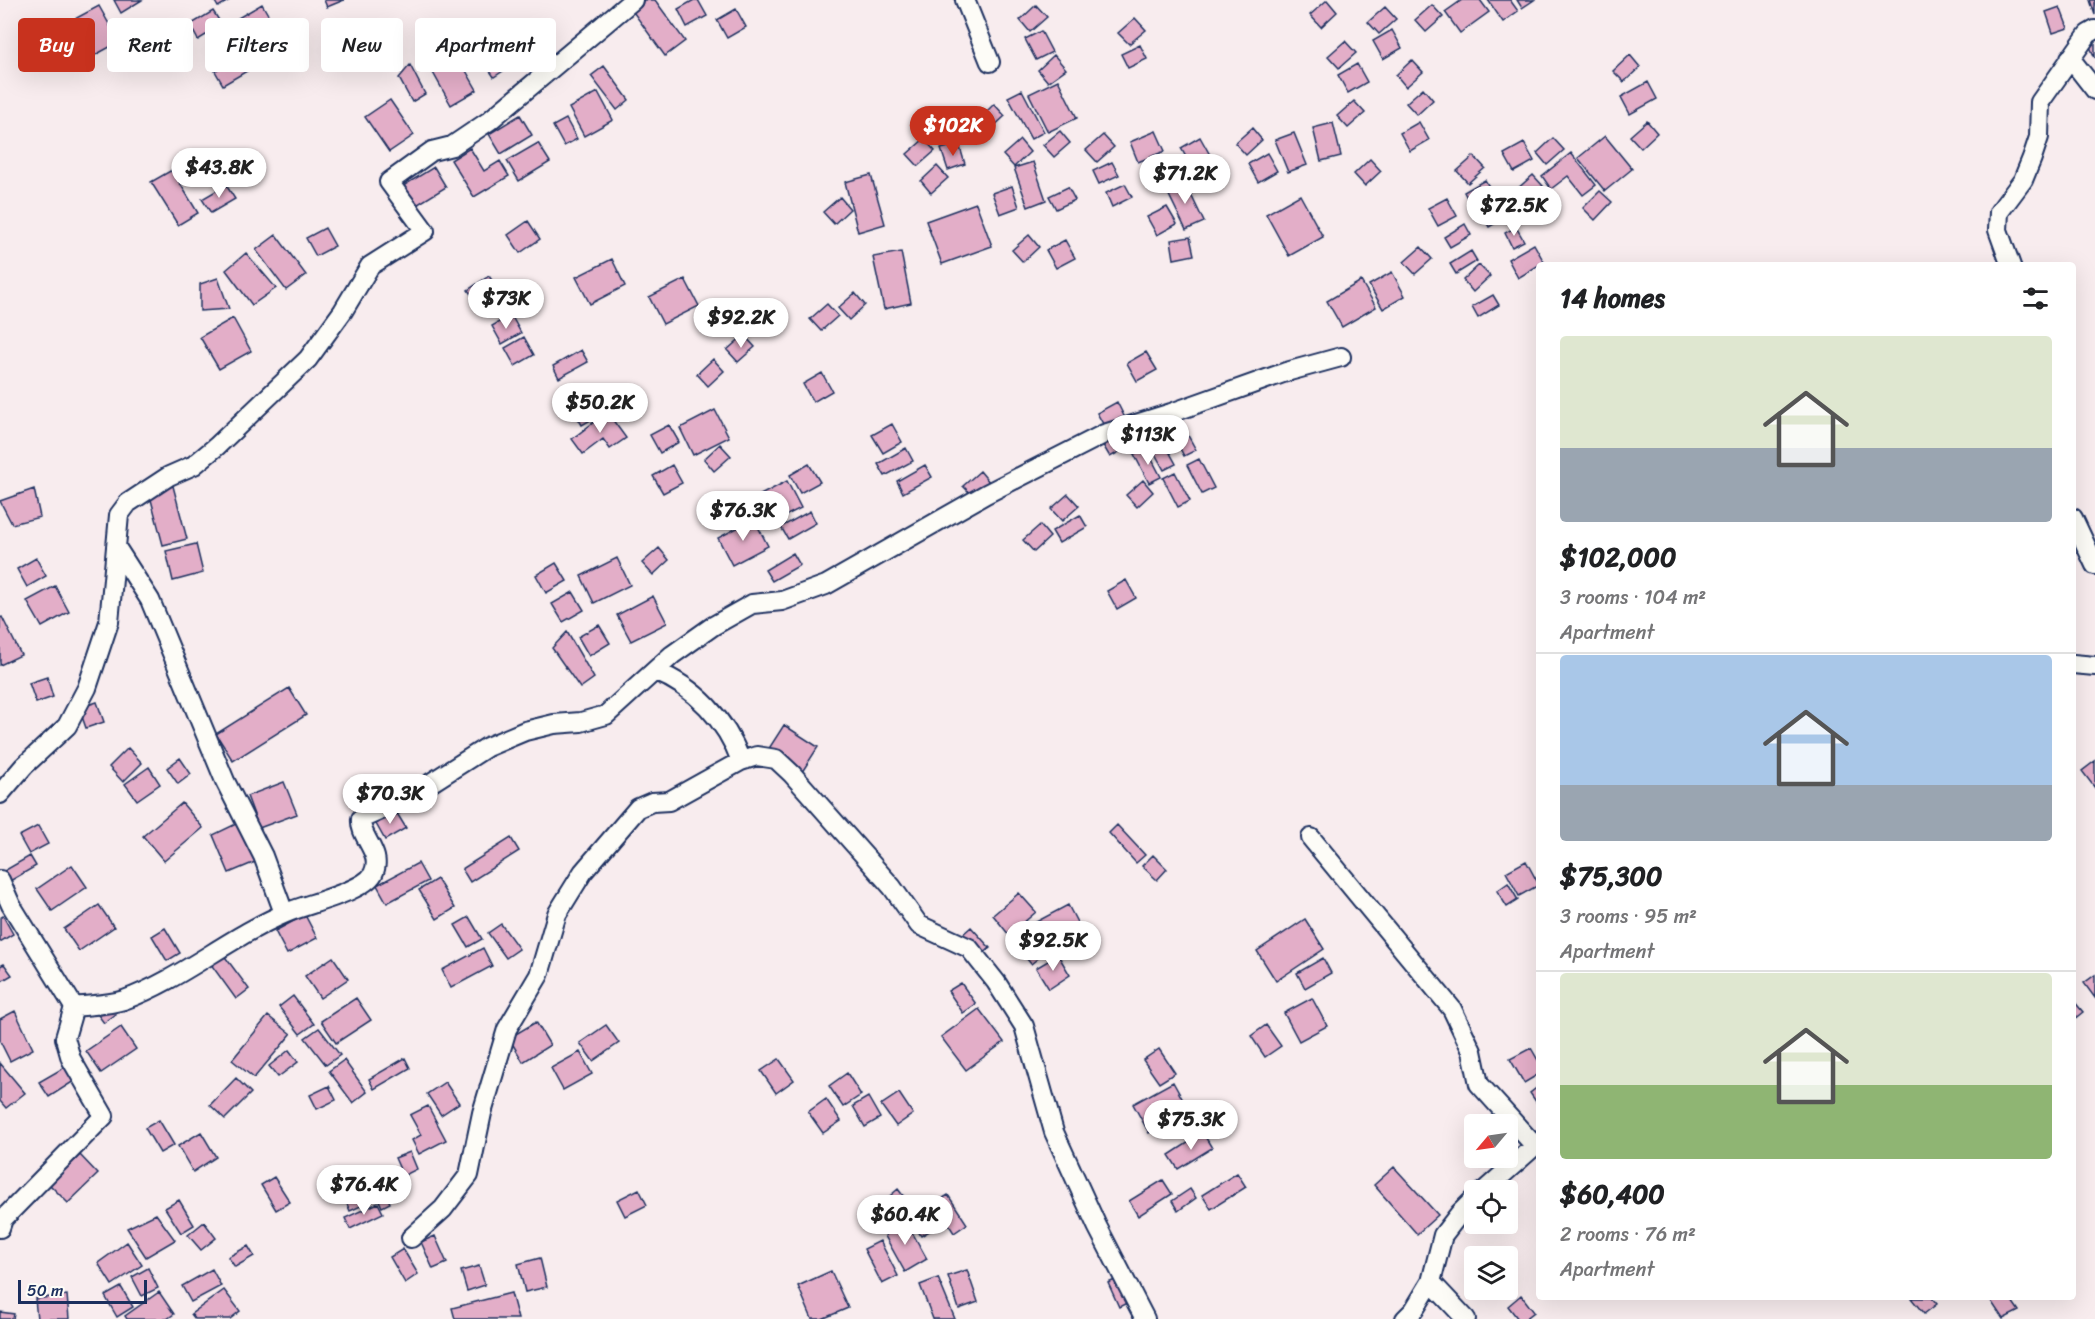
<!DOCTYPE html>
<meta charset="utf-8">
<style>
:root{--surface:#fff;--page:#f2f2f2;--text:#202124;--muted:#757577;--line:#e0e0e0;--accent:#c8321e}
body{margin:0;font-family:Sriracha,sans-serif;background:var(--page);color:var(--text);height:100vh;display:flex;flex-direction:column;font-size:22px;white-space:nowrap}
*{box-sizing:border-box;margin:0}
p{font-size:20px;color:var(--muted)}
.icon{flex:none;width:33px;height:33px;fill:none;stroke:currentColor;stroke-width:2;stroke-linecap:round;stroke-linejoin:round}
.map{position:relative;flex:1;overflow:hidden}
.panel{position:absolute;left:1536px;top:262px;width:540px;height:1038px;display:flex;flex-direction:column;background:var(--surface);border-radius:6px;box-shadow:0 6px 24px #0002}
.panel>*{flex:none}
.banner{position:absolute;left:18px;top:18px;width:570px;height:54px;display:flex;gap:12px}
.needle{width:39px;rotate:241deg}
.controls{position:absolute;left:1464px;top:1114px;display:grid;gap:12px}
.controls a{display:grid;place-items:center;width:54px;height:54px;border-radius:6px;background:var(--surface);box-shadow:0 6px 24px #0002;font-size:30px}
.scale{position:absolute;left:18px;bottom:15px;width:129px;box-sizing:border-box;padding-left:6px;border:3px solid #1b2f5e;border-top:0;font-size:16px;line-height:21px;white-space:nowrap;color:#1b2f5e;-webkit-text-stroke:4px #fdfcf7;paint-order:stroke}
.price{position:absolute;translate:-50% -51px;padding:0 14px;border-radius:21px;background:#fff;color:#222;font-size:20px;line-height:39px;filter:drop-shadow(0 2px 3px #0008)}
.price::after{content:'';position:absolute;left:50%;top:36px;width:18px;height:14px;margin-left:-9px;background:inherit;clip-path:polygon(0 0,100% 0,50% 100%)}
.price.current{background:var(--accent);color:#fff}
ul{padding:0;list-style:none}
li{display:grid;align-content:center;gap:12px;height:318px;padding:0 24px}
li+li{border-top:2px solid var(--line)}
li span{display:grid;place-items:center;height:186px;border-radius:6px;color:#555}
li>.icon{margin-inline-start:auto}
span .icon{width:108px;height:108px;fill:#fffc;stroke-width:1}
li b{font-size:26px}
h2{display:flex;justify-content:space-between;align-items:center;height:72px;padding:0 24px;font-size:26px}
.tag{padding:0 21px;border-radius:6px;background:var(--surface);box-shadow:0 6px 24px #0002;font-size:21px;line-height:54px}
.tag.current{background:var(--accent);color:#fff}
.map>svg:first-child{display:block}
</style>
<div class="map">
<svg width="2095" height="1319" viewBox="0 0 2095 1319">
<rect width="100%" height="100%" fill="#f8ecee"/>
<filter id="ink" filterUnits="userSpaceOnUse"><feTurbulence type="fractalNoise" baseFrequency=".0167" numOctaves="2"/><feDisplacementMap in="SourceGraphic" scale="12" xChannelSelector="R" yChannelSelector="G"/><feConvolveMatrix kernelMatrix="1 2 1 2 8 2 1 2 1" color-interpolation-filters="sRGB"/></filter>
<g filter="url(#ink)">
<!-- building -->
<path fill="#e3aec8" stroke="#1b2f5e" stroke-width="1.5" d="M114,0h28l-21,13z
M214,0h16l-12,7z
M324,0h20l-17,7z
M644,0h11l30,41 -20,15 -34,-47z
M694,0h4l9,16 -20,11 -9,-18z
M1327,0l10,12 -16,15 -11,-12z
M1462,0h18l9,12 -29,21 -15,-21z
M1488,0h22l8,11 -15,11z
M1517,0h17l-12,8z
M2090,0h5v15z
M262,4l8,14 -23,14 -9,-14z
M1036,5l11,12 -17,15 -10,-12z
M1432,5l11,12 -17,15 -11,-12z
M99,6l20,36 -31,17 -19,-37z
M1385,7l11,12 -17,15 -11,-12z
M2060,7l8,21 -15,5 -7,-21z
M736,9l10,18 -19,11 -10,-18z
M213,11l9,14 -24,15 -8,-15z
M1135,18l11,12 -17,14 -11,-11z
M522,21l12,18 -21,14 -12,-18z
M291,26l8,14 -24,15 -8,-14z
M1392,30l10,18 -19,11 -10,-18z
M1041,31l11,21 -16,8 -11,-21z
M2095,36v22l-8,-18z
M1345,41l11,12 -17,15 -11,-12z
M503,45l12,18 -21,14 -12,-18z
M1140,45l7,14 -19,9 -7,-14z
M457,55l20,35 -26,15 -20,-36z
M1054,55l12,14 -18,13 -10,-12z
M1630,55l10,12 -16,15 -11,-11z
M238,56l9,15 -24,14 -8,-14z
M1412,60l11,12 -17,15 -10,-12z
M1357,64l10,18 -19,11 -10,-18z
M410,65l15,29 -13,8 -13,-24z
M604,66l25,34 -12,10 -26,-34z
M1058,80l19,38 -29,14 -19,-38z
M1648,82l9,17 -27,15 -9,-17z
M1423,88l10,12 -16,15 -11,-12z
M1022,90l22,42 -13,7 -23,-42z
M598,92l15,28 -29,16 -15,-28z
M390,100l24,35 -25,17 -24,-35z
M1354,101l11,12 -17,15 -11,-12z
M994,104l11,12 -17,16 -10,-12z
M520,115l12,20 -31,19 -12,-20z
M566,119l11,20 -13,7 -11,-20z
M1647,121l10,12 -16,15 -11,-12z
M1419,122l10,18 -19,11 -10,-18z
M1333,123l8,33 -20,5 -8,-33z
M1252,128l10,12 -16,15 -11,-12z
M1060,131l10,12 -16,14 -11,-12z
M1156,131l9,20 -27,11 -8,-20z
M1294,133l13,32 -19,7 -13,-32z
M1103,135l11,12 -17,15 -11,-12z
M1605,136l27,33 -27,22 -27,-33z
M1200,137l10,18 -19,11 -10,-18z
M1553,138l11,12 -17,15 -10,-12z
M924,139l11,12 -17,15 -11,-12z
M1020,140l10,12 -16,15 -11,-12z
M538,143l12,19 -31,19 -12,-20z
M1524,143l10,18 -20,11 -10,-18z
M959,144l6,20 -17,6 -7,-21z
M470,148l14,23 16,-10 9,15 -35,21 -23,-37z
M1267,153l10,18 -19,11 -10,-18z
M1571,153l25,32 -13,10 -15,-19 -17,13 -9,-13z
M1474,156l11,12 -17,15 -11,-12z
M1161,158l10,12 -16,14 -11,-11z
M1370,159l11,12 -16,15 -11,-12z
M1033,162l13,38 -18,7 -14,-39z
M1112,162l7,13 -20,9 -6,-13z
M937,166l11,12 -17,15 -10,-12z
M434,167l12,20 -31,19 -12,-20z
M172,170l26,43 -20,12 -27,-43z
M871,175l14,49 -27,8 -13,-50z
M1533,175l10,11 -16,15 -11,-11z
M1184,180l20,42 -18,8 -20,-41z
M1485,180l6,10 -21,13 -6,-11z
M1125,184l7,13 -20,10 -6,-14z
M226,185l9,14 -24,14 -9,-14z
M1012,186l7,21 -19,7 -8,-21z
M1068,187l7,13 -19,9 -7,-13z
M1600,191l12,11 -17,18 -12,-12z
M1300,195l23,42 -34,19 -23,-42z
M840,197l10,12 -16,15 -11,-12z
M1447,198l10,18 -19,10 -10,-18z
M1498,198l10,18 -19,11 -10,-18z
M976,203l16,43 -50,18 -16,-43z
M1167,207l10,17 -20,11 -10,-18z
M528,221l12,18 -20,14 -12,-18z
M1465,224l6,11 -21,12 -6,-10z
M1516,227l8,14 -12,6 -7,-14z
M325,228l10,18 -19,10 -10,-18z
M276,235l30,40 -20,15 -30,-40z
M1029,235l10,12 -16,15 -11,-12z
M1190,237l4,18 -20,4 -3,-19z
M1065,240l10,18 -19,10 -10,-18z
M1534,244l10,18 -26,16 -10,-19z
M1421,247l11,12 -17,15 -11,-12z
M1471,251l6,10 -21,13 -6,-10z
M901,252l10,51 -27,6 -11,-52z
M246,253l30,35 -24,17 -26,-35z
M612,259l13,27 -35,18 -14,-27z
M1479,265l11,11 -17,16 -10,-12z
M1392,272l13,24 -22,13 -14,-24z
M489,276l12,18 -21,13 -12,-17z
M218,278l11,31 -29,2v-27z
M685,279l14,27 -36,18 -14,-27z
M1361,281l15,26 -34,20 -15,-26z
M855,293l10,12 -16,15 -11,-12z
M1493,295l6,10 -21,13 -6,-11z
M827,304l11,12 -17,15 -11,-12z
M511,315l10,18 -19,11 -10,-18z
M233,318l18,33 -32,18 -19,-32z
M744,335l11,12 -17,15 -11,-12z
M524,337l10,18 -19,11 -10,-18z
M581,350l7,12 -29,16 -6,-12z
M1146,352l11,18 -20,11 -10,-18z
M713,359l11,12 -16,15 -11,-12z
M822,373l10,18 -19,11 -10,-18z
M604,397l6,12 -28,16 -7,-12z
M1117,402l9,18 -19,11 -10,-18z
M715,410l14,27 -36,18 -13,-27z
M607,412l19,26 -16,11 -7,-10 -20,15 -11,-15z
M1180,421l16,29 -12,6 -15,-28z
M892,424l10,18 -19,11 -11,-18z
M669,425l10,17 -19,11 -10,-18z
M1132,429l7,12 -29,16 -7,-12z
M1160,435l16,29 -12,6 -16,-29z
M720,444l11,12 -17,15 -10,-12z
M906,448l7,13 -28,15 -7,-12z
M1146,448l15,29 -12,6 -15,-29z
M1199,459l15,29 -12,6 -15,-29z
M809,464l11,18 -20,11 -10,-18z
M672,465l10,18 -19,10 -10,-17z
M925,465l7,12 -29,16 -6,-12z
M980,471l10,12 -16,14 -11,-11z
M1175,472l15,29 -12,6 -15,-29z
M1143,480l10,12 -16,15 -11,-12z
M787,481l14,27 -36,18 -14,-26z
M173,486l14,53 -24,6 -14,-53z
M34,489l6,28 -28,7 -12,-23z
M1068,494l11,12 -17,15 -11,-12z
M810,511l6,12 -28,16 -7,-12z
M1080,515l7,12 -28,16 -7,-12z
M754,519l14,27 -36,19 -14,-27z
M1040,525l10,12 -16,15 -11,-12z
M196,544l7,29 -30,8 -7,-30z
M659,548l10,12 -16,15 -11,-12z
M793,553l7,12 -28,16 -7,-11z
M36,558l10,18 -19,11 -10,-18z
M617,558l13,27 -36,18 -13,-27z
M556,563l11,18 -21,12 -10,-18z
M1126,580l10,18 -19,11 -10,-18z
M55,586l14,26 -27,15 -15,-26z
M573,592l11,18 -21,12 -11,-18z
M653,596l14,27 -36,18 -14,-26z
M2,617l19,38 -21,10v-47z
M599,625l11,18 -21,13 -11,-19z
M567,632l27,46 -14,10 -28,-40z
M47,677l6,20 -17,6 -7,-20z
M289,688l17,27 -73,46 -17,-27z
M97,702l7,20 -18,6 -7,-20z
M784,725l34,22 -16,25 -34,-22z
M128,748l14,15 -19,19 -14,-15z
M180,758l11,16 -13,10 -11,-16z
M2095,761v27l-13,-17z
M149,767l11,17 -23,16 -12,-16z
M284,782l13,32 -38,14 -12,-32z
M182,803l21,25 -39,33 -21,-25z
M395,810l11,18 -21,12 -10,-18z
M238,823l17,39 -26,11 -16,-38z
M1117,825l28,30 -9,8 -27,-30z
M38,826l10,18 -19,10 -10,-18z
M511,838l8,13 -49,31 -8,-13z
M1153,855l14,14 -10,11 -15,-14z
M30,856l6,10 -26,15 -6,-10z
M1526,861l13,24 -20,11 -13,-24z
M418,863l10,18 -41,22 -10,-18z
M72,865l15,22 -35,24 -15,-22z
M437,879l18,29 -18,11 -18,-29z
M1508,883l10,17 -11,7 -10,-16z
M1019,893l17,19 -27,23 -16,-20z
M99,905l15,22 -35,24 -15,-22z
M1068,905l13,25 -31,17 -14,-25z
M305,915l12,23 -30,16 -12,-23z
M3,916l10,18 -13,8v-24z
M469,917l13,22 -14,8 -13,-22z
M1305,919l19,30 -48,32 -19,-30z
M501,924l18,25 -13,9 -18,-25z
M1027,925l20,26 -16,13 -21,-26z
M971,927l19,21 -9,8 -19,-21z
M165,928l15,25 -13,8 -15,-25z
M483,948l9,18 -41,22 -9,-18z
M223,954l26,35 -13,10 -26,-36z
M1058,955l12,20 -21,14 -13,-21z
M333,957l15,22 -28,19 -15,-22z
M1323,958l8,15 -26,15 -8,-15z
M4,964l8,11 -12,7v-16z
M2095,975v23l-11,-15z
M961,983l15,21 -13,9 -15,-22z
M293,996l21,28 -14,10 -21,-27z
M356,998l15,22 -35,23 -15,-22z
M1312,998l15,28 -28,15 -15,-28z
M2073,1000l10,12 -10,8z
M110,1007l6,7 -12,9 -6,-8z
M979,1009l25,33 -38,28 -25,-33z
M15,1011l18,38 -23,12 -10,-20v-22z
M268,1016l23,18 -37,44 -22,-18z
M536,1022l14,23 -27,17 -14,-24z
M606,1025l13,18 -26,18 -13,-18z
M1266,1025l15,21 -16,11 -14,-21z
M121,1027l15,22 -35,24 -15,-22z
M319,1028l21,27 -14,10 -21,-27z
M1531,1048l8,14v12l-15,9 -14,-24z
M1159,1049l16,24 -16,10 -16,-23z
M289,1050l9,12 -20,15 -9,-11z
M580,1052l12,22 -29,16 -12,-22z
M405,1058l5,10 -36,21 -5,-10z
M779,1059l15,21 -18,13 -15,-22z
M344,1060l23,32 -14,11 -24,-32z
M0,1063l25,30 -19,15 -6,-7z
M65,1067l9,14 -25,16 -10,-15z
M847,1073l14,22 -18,12 -14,-21z
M236,1078l15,15 -26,26 -15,-14z
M445,1082l14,21 -18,12 -14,-21z
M1173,1082l16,29 -40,22 -16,-29z
M329,1086l7,14 -19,9 -7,-14z
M1539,1086v20l-9,-13z
M899,1093l14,21 -17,12 -15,-21z
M868,1097l12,21 -15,9 -12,-21z
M826,1099l15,22 -18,12 -15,-21z
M428,1106l18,34 -27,14 -7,-14 9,-5 -11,-20z
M159,1120l15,25 -14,8 -15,-25z
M201,1132l15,25 -23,15 -15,-26z
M1203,1133l9,15 -34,21 -9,-14z
M410,1152l7,17 -14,7 -8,-18z
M80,1155l18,19 -30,29 -19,-19z
M1394,1167l44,48 -21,19 -43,-49z
M376,1172l14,31 -8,4 -4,-9 -28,13 -6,-14 26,-12 -4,-9z
M1237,1173l9,14 -35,22 -9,-14z
M274,1177l16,25 -14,8 -15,-25z
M340,1180l4,7 -14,7 -4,-8z
M1163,1180l9,14 -34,22 -9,-15z
M639,1189l8,16 -22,11 -8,-16z
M898,1189l9,12 -20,17 -9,-12z
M1190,1189l6,9 -18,13 -6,-10z
M948,1195l19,29 -13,9 -19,-30z
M179,1200l15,25 -13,8 -16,-25z
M378,1203l5,10 -33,16 -5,-11z
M934,1207l9,16 -22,13 -10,-17z
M156,1214l19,26 -29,17 -19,-29z
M903,1216l24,43 -22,13 -20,-36z
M204,1222l12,16 -15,12 -13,-15z
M435,1236l12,27 -14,6 -12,-27z
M880,1241l18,35 -16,8 -18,-35z
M127,1242l15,23 -30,20 -14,-22z
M248,1246l6,10 -19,11 -7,-10z
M403,1249l15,25 -13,9 -15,-26z
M540,1258l7,29 -22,5 -7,-28z
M479,1266l6,19 -18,6 -6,-20z
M148,1268l10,20 -16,8 -10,-19z
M212,1269l9,17 -30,16 -9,-16z
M967,1270l11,32 -19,7 -11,-33z
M831,1271l17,37 -26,11h-10l-14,-33z
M938,1278l17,41h-22l-13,-34z
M1120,1278l11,23 -12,6 -11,-24z
M121,1287l12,20 -16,10 -12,-21z
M224,1290l16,21 -10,8h-35l-4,-5z
M159,1292l15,22 -7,5h-40l-2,-3z
M511,1293l7,26h-63l-3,-11z
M67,1295l2,24h-32l-2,-20z
M1521,1295l13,17 -9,7h-7l-10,-13z
M1911,1298h21l5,6 -13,10z
M1989,1298h21l9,13 -16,8z
M0,1312l14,2 -1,5h-13z"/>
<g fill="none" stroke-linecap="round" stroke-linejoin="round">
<defs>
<path id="street" d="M965,0l25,62
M2070,58l25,32
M2011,266l-13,-36 1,-18 24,-32 9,-22 7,-21 1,-35 48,-68 7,-4
M2073,518l22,47
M116,547l34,53 75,181 38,75 21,57
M2073,664l22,2
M655,671c40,16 71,49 86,90
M0,794l24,-28 43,-40 20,-38 22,-66 10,-107 9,-12 41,-27 25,-11 23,-19 91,-87 35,-48 27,-45 55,-35 -36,-49 43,-31 20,-5 37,-25 144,-121
M1311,838l141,171 20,42 7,33 56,62
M0,880l11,25 63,102 -9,31 6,21 33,57 -101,103 -3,9
M74,1007c16,-2 35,-2 50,-7 58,-21 105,-63 162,-87 20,-9 77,-21 87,-39 11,-21 -14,-36 -12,-55l43,-19 83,-53 38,-16 29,-7 27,-2 25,-7 66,-60 41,-29 39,-22 30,-3 44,-16 160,-91 118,-60 67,-21 115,-41 55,-15
M1484,1191l55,-49
M411,1238l32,-29 26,-34 13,-62 25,-84 32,-54 18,-61 26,-42 55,-64 14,-6 17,-1 72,-40 16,-5 19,3 16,15 100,113 27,38 50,23 27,34 28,44 30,106 43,94 48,93
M1431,1282l35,37
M1405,1319l9,-9 17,-28 12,-47 17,-22 14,-14"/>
</defs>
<!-- street casing -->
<use href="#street" stroke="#1b2f5e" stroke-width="22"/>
<!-- street -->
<use href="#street" stroke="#fdfcf7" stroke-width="18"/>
</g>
</g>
</svg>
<div class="controls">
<a><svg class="needle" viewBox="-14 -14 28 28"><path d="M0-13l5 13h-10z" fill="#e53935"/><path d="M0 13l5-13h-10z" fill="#757577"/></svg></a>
<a><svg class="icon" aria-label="locate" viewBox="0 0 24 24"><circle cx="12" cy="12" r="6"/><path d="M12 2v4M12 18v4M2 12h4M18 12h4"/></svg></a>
<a><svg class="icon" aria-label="layers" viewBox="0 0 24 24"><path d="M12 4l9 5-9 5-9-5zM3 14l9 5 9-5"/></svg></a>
</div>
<div class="scale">50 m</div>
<b class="price current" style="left:953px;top:157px">$102K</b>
<b class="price" style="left:219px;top:199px">$43.8K</b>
<b class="price" style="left:1185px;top:205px">$71.2K</b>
<b class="price" style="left:1514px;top:237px">$72.5K</b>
<b class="price" style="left:506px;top:330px">$73K</b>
<b class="price" style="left:741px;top:349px">$92.2K</b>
<b class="price" style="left:600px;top:434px">$50.2K</b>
<b class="price" style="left:1148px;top:466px">$113K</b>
<b class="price" style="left:743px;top:542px">$76.3K</b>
<b class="price" style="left:390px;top:825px">$70.3K</b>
<b class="price" style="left:1053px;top:972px">$92.5K</b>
<b class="price" style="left:1191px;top:1151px">$75.3K</b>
<b class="price" style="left:364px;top:1216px">$76.4K</b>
<b class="price" style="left:905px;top:1246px">$60.4K</b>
<div class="banner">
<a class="tag current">Buy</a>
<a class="tag">Rent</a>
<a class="tag">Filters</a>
<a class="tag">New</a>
<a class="tag">Apartment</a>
</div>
<section class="panel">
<h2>14 homes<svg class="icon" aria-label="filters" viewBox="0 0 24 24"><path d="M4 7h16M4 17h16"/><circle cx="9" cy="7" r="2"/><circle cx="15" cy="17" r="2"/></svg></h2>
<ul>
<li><span style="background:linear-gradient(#dfe7d0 60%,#9aa5b1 0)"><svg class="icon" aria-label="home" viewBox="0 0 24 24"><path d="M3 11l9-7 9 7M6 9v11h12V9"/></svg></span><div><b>$102,000</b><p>3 rooms · 104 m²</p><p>Apartment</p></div></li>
<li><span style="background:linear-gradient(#a9c7e8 70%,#9aa5b1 0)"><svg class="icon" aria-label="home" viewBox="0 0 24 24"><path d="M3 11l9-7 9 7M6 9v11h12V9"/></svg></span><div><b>$75,300</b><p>3 rooms · 95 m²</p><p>Apartment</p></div></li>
<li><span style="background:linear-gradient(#dfe7d0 60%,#8fb573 0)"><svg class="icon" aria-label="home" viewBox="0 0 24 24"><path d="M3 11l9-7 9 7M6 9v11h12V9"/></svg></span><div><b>$60,400</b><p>2 rooms · 76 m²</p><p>Apartment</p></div></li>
</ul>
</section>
</div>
